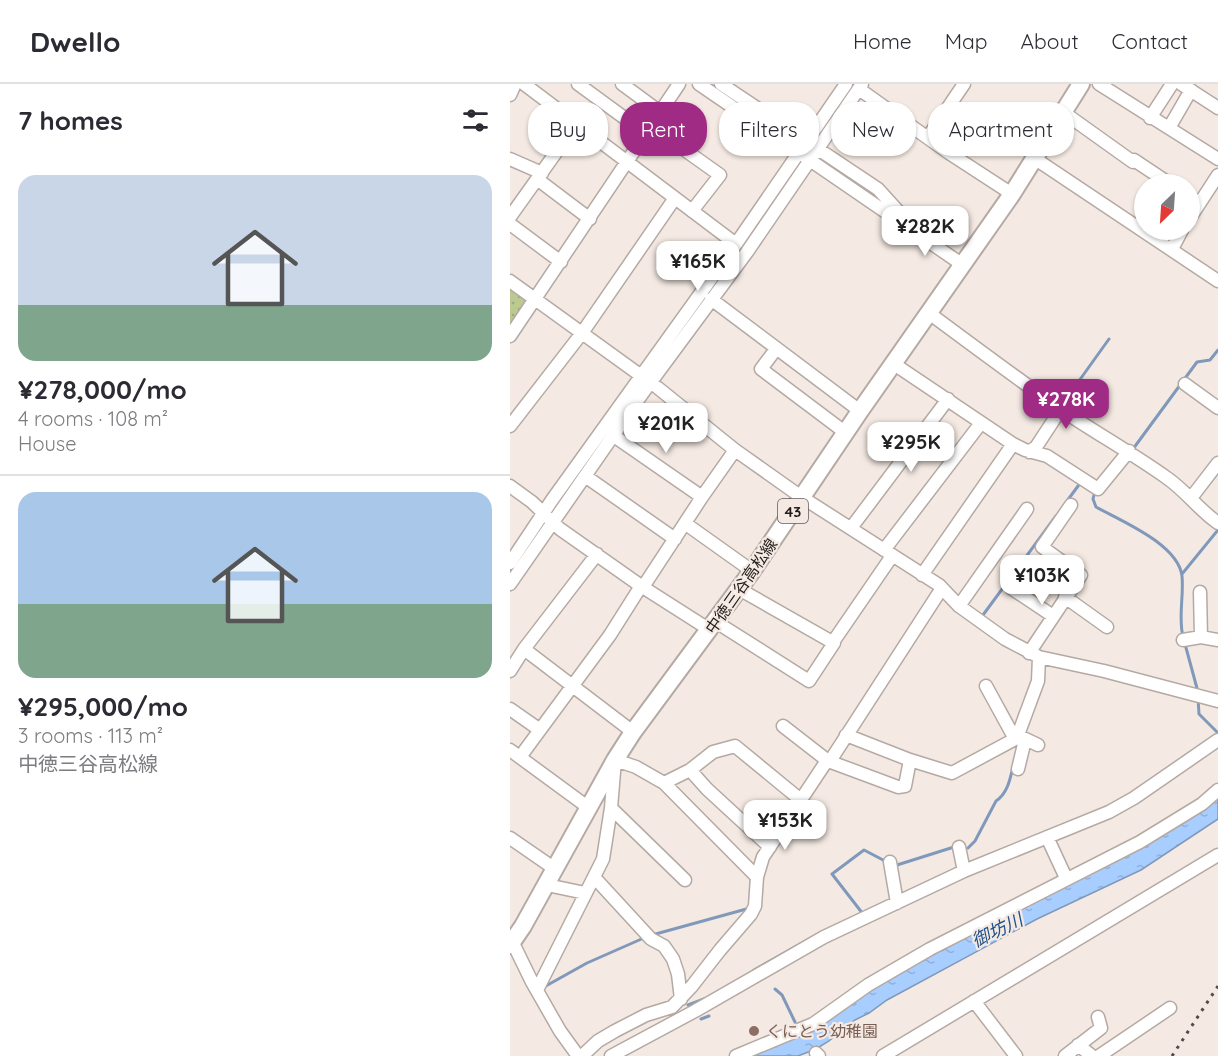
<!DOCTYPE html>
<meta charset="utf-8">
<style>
:root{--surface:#fff;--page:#f2f2f3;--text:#2b2b33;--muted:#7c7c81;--line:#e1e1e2;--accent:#a02b85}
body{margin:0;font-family:Quicksand,"Noto Sans JP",sans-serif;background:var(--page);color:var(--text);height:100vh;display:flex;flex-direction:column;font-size:22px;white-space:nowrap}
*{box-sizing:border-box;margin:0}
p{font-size:20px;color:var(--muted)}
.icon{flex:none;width:33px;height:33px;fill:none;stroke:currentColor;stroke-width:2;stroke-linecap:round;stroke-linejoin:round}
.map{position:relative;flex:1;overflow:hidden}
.drawer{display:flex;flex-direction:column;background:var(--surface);width:510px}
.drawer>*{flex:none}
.top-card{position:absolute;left:18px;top:18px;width:570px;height:54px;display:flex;gap:12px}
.needle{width:39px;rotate:205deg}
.fabs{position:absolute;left:624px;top:90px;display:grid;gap:12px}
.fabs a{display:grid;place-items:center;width:66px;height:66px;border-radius:50%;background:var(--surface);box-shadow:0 2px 4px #0004;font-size:30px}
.price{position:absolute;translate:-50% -51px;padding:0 14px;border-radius:12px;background:#fff;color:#222;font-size:20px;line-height:39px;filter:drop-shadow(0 2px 3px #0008)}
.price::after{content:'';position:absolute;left:50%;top:36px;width:18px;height:14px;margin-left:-9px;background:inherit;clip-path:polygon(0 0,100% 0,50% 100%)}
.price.current{background:var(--accent);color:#fff}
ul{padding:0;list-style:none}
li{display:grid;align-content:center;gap:12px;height:318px;padding:0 18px}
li+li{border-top:2px solid var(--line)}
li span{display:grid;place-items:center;height:186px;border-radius:18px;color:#555}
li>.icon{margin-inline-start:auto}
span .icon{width:108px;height:108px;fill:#fffc;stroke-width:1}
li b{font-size:26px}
h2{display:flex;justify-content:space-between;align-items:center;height:72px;padding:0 18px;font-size:26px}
.tag{padding:0 21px;border-radius:24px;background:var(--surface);box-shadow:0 2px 4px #0004;font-size:21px;line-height:54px}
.tag.current{background:var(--accent);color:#fff}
header{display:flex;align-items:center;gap:36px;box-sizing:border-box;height:84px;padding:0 30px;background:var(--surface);border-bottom:2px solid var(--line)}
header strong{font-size:28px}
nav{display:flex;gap:33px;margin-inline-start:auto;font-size:21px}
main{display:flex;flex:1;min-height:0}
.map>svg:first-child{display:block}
</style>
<header>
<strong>Dwello</strong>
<nav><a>Home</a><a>Map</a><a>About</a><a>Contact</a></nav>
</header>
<main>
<section class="drawer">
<h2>7 homes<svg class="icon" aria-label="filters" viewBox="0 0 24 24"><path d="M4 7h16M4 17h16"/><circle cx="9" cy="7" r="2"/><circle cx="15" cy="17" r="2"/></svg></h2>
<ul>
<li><span style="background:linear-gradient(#c9d6e8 70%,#7fa58c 0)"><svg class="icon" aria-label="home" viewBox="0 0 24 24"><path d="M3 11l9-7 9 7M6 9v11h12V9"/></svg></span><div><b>¥278,000/mo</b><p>4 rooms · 108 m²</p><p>House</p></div></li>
<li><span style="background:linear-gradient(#a9c7e8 60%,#7fa58c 0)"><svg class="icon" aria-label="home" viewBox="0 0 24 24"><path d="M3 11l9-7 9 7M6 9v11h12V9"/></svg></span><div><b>¥295,000/mo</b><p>3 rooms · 113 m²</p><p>中徳三谷高松線</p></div></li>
</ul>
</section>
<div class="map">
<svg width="708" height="972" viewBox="0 0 708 972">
<defs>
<pattern id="park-dots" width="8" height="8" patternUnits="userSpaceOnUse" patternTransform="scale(1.5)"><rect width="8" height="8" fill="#bcc991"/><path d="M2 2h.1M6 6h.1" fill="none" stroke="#a1ac7c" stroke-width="1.8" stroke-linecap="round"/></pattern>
<pattern id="water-ripples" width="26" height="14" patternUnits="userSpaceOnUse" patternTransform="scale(1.5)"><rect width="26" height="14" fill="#a8ceff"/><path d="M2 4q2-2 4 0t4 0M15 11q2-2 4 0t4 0" fill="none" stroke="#90b0da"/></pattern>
</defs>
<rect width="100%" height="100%" fill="#f5eae3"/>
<!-- park -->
<path fill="url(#park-dots)" d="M0,204l20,13 -20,28z"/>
<!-- water -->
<path fill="url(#water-ripples)" stroke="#8099bb" stroke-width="1.5" d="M708,710v25l-77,51 -104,49 -150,81 -18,13 -14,7 -26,21 -13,8 -18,7h-51l143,-82z"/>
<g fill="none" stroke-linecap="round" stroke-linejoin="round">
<!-- stream -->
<path stroke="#8099bb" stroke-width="3" d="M551,322l48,-67
M623,365l64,-87 13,-2 8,-10
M585,407l-2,8 3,8c25,14 82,37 86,69 2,21 -4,40 1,61
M557,417l14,-19
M672,490l36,-44
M473,531l73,-99
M675,560l13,48
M688,614l1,16 19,19
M458,764l7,-7 21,-40c11,-7 14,-21 17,-34
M387,781l57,-18
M353,830l-31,-40 32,-24 21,11
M142,851l98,-27
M244,886l64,-36
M34,903l43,-24 59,-26
M265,905l7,6 13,27
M180,922l-2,-1 16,-6
M191,935l8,-3"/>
<defs>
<path id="minor" d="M14,0l212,160
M68,0l67,49
M112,0l38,28
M189,0l264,181
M211,0l157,105 20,22 4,8
M589,0l119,75
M671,0l37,24
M349,5l90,64 63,41
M0,11l5,-11
M553,28l70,50
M640,34l22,-34
M141,42l69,49 -28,36
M659,44l22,-38
M418,53l36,-53
M524,74l184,123
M0,75l32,14
M624,76l36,24
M27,95l53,40
M0,133l67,-94
M680,134l28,-43
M0,140l51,38
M662,165l10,-19
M0,197l148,107 77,62 65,46 139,89 20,21 46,33 34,18 65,14 114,30
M201,215l149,112
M419,229c43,32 86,64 130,95 35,24 73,45 108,70 19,13 32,32 51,45
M0,252l169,-252
M266,265l-15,20 85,64
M384,280l119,80 12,6 22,6 51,33 31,-38
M675,300l33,24
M0,342l72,-93 93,-135
M104,352l88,61
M519,368l7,-5 25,-38
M75,392l90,63
M0,402l22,16 28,27 81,57 69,44
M681,414l27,-35
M176,440l66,47
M341,444l97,-129
M374,466l97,-127
M0,479l42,-63 184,-256 110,-160
M412,491l91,-131
M0,500l132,-190 105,-142 115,-168
M133,503l59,-90 33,-47
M501,504l42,28
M690,508l1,45
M555,513l42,30
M449,522l68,-97
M206,538l93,59 25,-38 -95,-54
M673,556l18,-3 17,3
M323,558l59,-86
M14,565l109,83
M519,569l52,-78 -39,-28 29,-42
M0,587l14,-22 73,-95
M476,602l29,53
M0,625l30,21
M273,642l45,35 70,26 7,-1 5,-26
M336,651l64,25 42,13 63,-34 3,-4 20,-54 1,-24
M509,652l19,9
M0,666l79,58
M10,673l90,-122 31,-49
M508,685l7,-29
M180,686l17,19 63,58
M154,699l26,-13 23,-18 22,-6 67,55
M101,724l74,72
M537,753l19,41
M0,754l45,31
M449,763l5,24
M380,778l7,41
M84,793l57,62 13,7 9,13 5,15 3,25
M37,801l38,8
M0,853l22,45 28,49 18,25
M27,906l66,-131 8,-51 4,-48 21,7 28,16 93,94
M464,917l42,55
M568,961l14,11
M306,969l3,3
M72,972l16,-15 17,-10 31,-16 26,-8 20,-21 28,-36 31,-36 4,-8 2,-29 6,-20 61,-92 8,-7 110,-170
M101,972l84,-45 129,-74 140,-66 145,-59 25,-14 84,-58
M226,972l77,-32 55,-39 62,-36 210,-107 62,-38 16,-14
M373,972l335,-201
M555,972l36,-28 -3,-11
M589,972l71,-48"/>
<path id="major" d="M0,861l13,-19 92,-166 18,-28 119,-161 108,-160 152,-217 69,-110"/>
</defs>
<!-- minor casing -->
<use href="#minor" stroke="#b4a9a3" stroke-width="15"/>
<!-- major casing -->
<use href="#major" stroke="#b4a9a3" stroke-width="20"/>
<!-- minor -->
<use href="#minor" stroke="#fff" stroke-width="12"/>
<!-- major -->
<use href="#major" stroke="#fff" stroke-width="16"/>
<!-- rail -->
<path stroke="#524c49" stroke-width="3" stroke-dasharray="3 6" stroke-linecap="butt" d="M662,972l46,-70"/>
</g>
<!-- markers -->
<circle fill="#8d6e63" stroke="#f5eae3" stroke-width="2" cx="244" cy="947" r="6"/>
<g text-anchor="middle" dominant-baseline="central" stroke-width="4.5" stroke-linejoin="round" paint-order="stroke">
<!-- shield labels -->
<rect fill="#f5eae3" stroke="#615a57" stroke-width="1.5" x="268" y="415" width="30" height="24" rx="4.5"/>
<g font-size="15" font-weight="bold" fill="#211d1b">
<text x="283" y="427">43</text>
</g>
<!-- street labels -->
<g font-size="16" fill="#211d1b" stroke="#f5eae3">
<text transform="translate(231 502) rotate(-55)">中徳三谷高松線</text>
</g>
<!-- education labels -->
<g font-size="16" fill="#785e54" stroke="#f5eae3" text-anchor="start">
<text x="256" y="947">くにとう幼稚園</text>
</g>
<!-- water labels -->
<g font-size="18" font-style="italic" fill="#21518b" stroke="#f5eae3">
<text transform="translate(487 846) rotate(-26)">御坊川</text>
</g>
</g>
</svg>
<div class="fabs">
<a><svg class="needle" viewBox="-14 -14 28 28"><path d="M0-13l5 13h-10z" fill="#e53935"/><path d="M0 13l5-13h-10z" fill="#7c7c81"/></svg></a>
</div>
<b class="price" style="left:415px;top:173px">¥282K</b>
<b class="price" style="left:188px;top:208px">¥165K</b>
<b class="price current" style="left:556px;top:346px">¥278K</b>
<b class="price" style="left:156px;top:370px">¥201K</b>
<b class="price" style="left:401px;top:389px">¥295K</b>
<b class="price" style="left:532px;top:522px">¥103K</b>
<b class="price" style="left:275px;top:767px">¥153K</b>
<div class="top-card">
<a class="tag">Buy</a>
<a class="tag current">Rent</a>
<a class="tag">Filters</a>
<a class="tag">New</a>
<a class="tag">Apartment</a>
</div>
</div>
</main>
